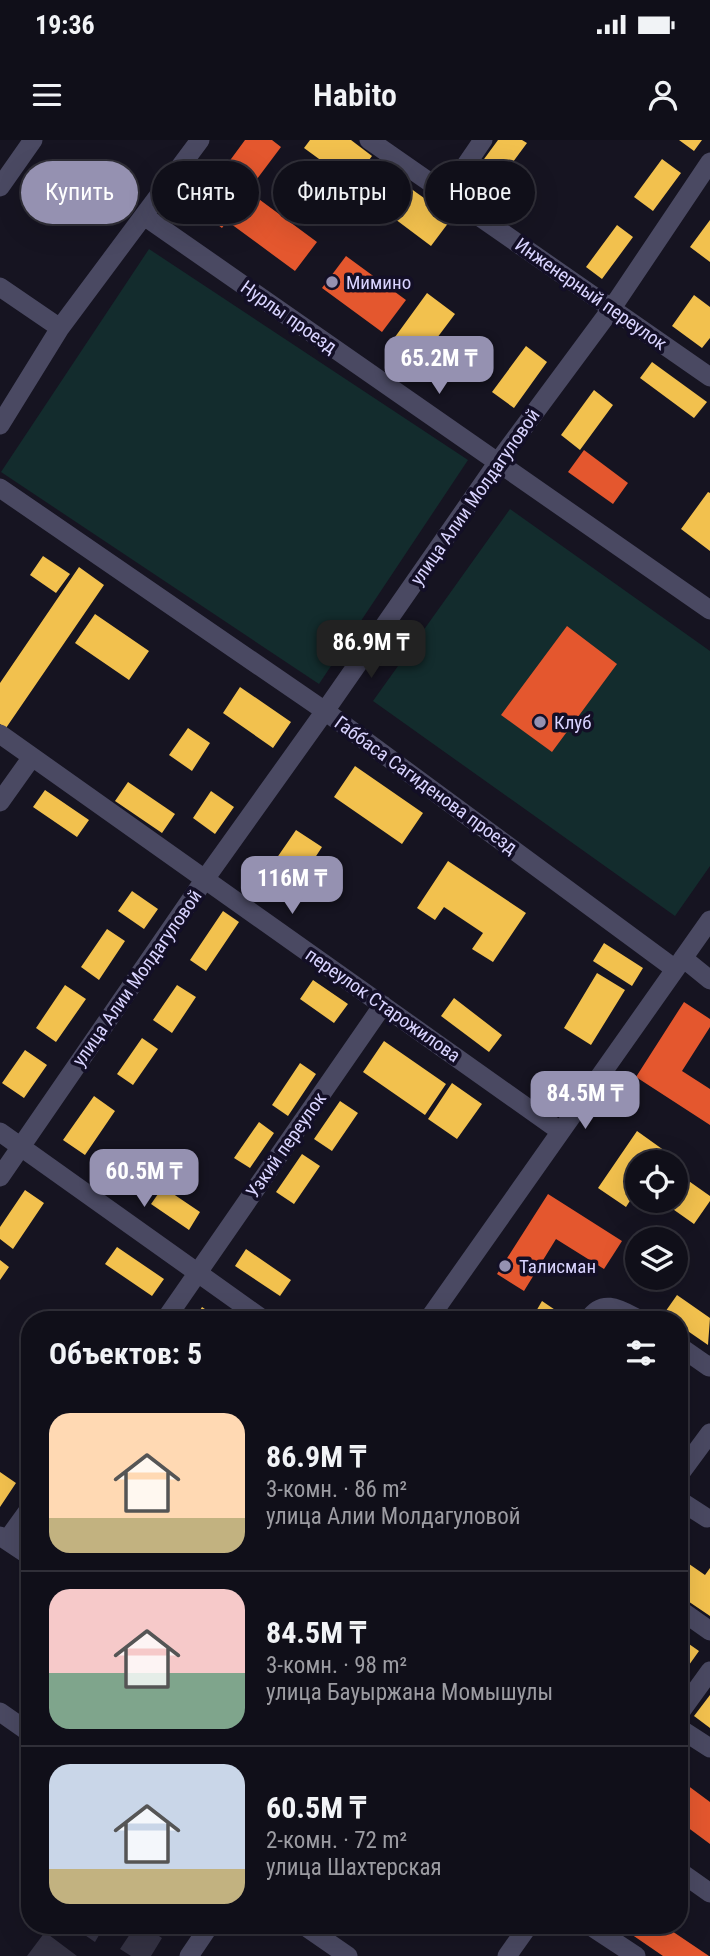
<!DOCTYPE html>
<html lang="ru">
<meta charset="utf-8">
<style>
:root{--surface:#100f19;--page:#1e1d26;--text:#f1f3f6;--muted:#9c9ca2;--line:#302f38;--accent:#9591b1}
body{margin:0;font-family:"Roboto Condensed",sans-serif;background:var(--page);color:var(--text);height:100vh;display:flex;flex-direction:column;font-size:26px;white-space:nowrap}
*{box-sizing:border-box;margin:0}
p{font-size:23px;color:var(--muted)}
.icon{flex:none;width:38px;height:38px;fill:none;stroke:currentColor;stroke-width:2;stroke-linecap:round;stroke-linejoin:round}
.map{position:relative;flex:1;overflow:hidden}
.drawer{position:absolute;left:21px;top:1171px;width:667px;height:623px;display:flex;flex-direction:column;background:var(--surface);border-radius:28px;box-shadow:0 7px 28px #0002,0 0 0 2px var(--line)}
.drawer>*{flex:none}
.hud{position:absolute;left:21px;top:21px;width:668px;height:63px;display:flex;gap:14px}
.buttons{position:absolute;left:625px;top:1010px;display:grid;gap:14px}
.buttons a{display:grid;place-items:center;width:63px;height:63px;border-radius:50%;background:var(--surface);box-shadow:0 7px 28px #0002,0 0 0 2px var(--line);font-size:35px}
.price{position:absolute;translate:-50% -60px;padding:0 16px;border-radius:14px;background:var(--accent);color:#fff;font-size:23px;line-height:46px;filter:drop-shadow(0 2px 4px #0008)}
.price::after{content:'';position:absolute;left:50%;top:42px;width:21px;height:16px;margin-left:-10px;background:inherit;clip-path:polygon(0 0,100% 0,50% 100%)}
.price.current{background:#222;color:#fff}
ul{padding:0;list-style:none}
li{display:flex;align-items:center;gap:21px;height:175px;padding:0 28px}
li+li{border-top:2px solid var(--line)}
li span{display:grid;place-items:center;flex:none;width:196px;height:140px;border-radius:21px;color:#555}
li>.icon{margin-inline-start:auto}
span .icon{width:84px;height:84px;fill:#fffc;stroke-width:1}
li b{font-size:30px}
h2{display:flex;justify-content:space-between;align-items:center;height:84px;padding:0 28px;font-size:30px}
.tag{padding:0 24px;border-radius:32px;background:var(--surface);box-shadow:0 7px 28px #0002,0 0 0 2px var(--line);font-size:24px;line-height:63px}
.tag.current{background:var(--accent);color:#fff}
.status{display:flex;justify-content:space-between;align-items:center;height:49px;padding:0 35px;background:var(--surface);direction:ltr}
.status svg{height:19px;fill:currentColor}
header{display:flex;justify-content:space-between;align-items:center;height:91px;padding:0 28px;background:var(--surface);font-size:32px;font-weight:600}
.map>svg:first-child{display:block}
</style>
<div class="status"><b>19:36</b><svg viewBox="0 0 49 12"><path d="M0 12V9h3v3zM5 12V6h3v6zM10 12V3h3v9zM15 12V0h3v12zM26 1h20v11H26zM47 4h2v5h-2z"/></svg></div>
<header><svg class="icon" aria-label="menu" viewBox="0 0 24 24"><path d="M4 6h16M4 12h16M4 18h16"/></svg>Habito<svg class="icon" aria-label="person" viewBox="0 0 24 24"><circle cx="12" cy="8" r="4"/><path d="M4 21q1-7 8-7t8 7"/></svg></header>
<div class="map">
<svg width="710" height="1816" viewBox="0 0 710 1816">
<rect width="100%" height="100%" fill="#161421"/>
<!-- green -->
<path fill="#132c2d" d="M149,109l319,211 -149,224 -318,-212z
M510,369l200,142v215l-35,50 -302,-215z"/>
<!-- homes -->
<path fill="#f2c14e" d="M310,0h41l21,16 -20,27 -48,-35z
M498,0h24l5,3 -39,53 -20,-15z
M679,0h23l-8,11z
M662,19l19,14 -28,38 -19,-14z
M403,43l49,35 -21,28 -48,-36z
M710,80v42l-20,-15z
M617,85l16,12 -31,42 -16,-12z
M427,153l28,21 -33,44 -27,-21z
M694,155l16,12v31l-8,10 -30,-22z
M526,206l21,16 -33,46 -22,-16z
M652,222l55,40 -13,16 -54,-40z
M594,250l19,15 -33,45 -19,-15z
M708,352l2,1v58l-29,-22z
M43,416l27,18 -14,19 -26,-18z
M79,427l25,18 -98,143 -6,-4v-41z
M95,474l54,37 -20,29 -54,-37z
M240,547l51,35 -18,26 -50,-35z
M188,588l22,15 -18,28 -23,-16z
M355,626l68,47 -21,31 -68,-47z
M128,642l47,32 -13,19 -47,-32z
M45,650l44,30 -12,17 -44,-30z
M211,651l23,16 -19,27 -22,-16z
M296,690l26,17 -34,52 -27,-18z
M448,721l78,52 -33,49 -21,-13 11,-16 -39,-26 -9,13 -18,-12z
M132,751l26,18 -14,20 -26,-18z
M223,771l16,11 -33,49 -16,-11z
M107,789l18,12 -26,39 -18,-13z
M604,803l39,25 -11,18 -39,-25z
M597,833l28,17 -34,55 -27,-17z
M313,840l35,24 -14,19 -34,-24z
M65,845l21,14 -30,43 -20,-14z
M177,845l19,12 -24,36 -19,-13z
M454,858l48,37 -13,17 -48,-36z
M142,898l16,11 -25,36 -16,-11z
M384,901l62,43 -21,31 -62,-43z
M25,910l22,15 -23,33 -22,-15z
M300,923l16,11 -28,42 -16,-11z
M452,943l30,21 -25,35 -29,-20z
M94,956l21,15 -30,44 -22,-15z
M340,961l18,12 -26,38 -18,-12z
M259,982l15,11 -24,35 -16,-10z
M637,991l28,20 -7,11h-21v28l-11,17 -28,-19z
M302,1014l18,12 -26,38 -18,-12z
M676,1032l34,24v5l-16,23 -34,-24h16z
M163,1047l37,25 -11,18 -38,-26z
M25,1050l19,13 -31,46 -13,-10v-12z
M117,1107l47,32 -12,17 -47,-32z
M246,1109l45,31 -11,16 -45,-30z
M0,1120l9,7 -9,13z
M677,1155l33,23 -2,27 -29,-20v-5h-9l-7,-5z
M542,1161l28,19h-39z
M202,1167l19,13h-27z
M0,1332l16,11 -16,24z
M679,1417l26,18 5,-7v48l-31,-21z
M679,1497l20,14 -20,28z
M710,1555v33l-16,-12z"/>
<!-- shops -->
<path fill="#e4572e" d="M245,0h27l9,7 -33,44 69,51 -22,29 -68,-50 -5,7 -27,-20z
M346,116l60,44 -24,32 -60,-44z
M584,310l44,33 -15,21 -45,-32z
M567,486l50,38 -65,88 -51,-37z
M684,862l26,17v8l-28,44 28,18v36l-74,-48z
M548,1054l74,47 -18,28 -48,-30 -32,52 -27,-17z
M679,1639l31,23v42l-31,-23z
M633,1785h30l46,31h-46l-35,-24z"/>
<!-- building -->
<path fill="#343243" d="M70,1785h35l-10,17z
M136,1785h6l20,13 -11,18h-20l-11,-7z
M45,1792l32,24h-50z"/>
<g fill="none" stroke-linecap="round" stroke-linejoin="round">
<!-- minor -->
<path stroke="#4a4962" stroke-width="19" d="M369,0l341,237
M0,47l33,-47
M446,54l37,-54
M144,76l566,394
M0,147l60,41
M0,285l60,-97 140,-188
M0,348l325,223 350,258
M0,594l560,397
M0,662l32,-45
M683,818l27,22
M0,992l264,188
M0,1037l205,-298 120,-168 173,-249 114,-154 98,-146
M165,1180l218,-315
M428,1180l282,-400
M588,1180c15,-23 33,-10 52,0
M679,1206l30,21 1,-2
M679,1335l31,-42
M679,1360l28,18
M0,1396l30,20
M7,1400l23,-32
M679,1469l31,22
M0,1572l30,21
M679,1574l31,-43
M679,1588l31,20
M679,1731l31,22
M303,1785l45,31
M589,1785l47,31
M189,1816l21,-31
M507,1816l22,-31"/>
</g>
<!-- markers -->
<g fill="#9591b1" stroke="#130f26" stroke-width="2.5">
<circle cx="332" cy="142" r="7"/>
<circle cx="540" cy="582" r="7"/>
<circle cx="505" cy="1126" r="7"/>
</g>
<g text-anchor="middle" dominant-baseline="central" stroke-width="7" stroke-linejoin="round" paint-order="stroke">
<!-- poi labels -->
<g font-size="19" fill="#d9d4ff" stroke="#130f26" text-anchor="start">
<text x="346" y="142">Мимино</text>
<text x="554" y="582">Клуб</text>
<text x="519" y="1126">Талисман</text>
</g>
<!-- street labels -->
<g font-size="19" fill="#d9d4ff" stroke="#130f26">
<text transform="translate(591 154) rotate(35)">Инженерный переулок</text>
<text transform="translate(289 177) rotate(35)">Нурлы проезд</text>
<text transform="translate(475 357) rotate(-55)">улица Алии Молдагуловой</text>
<text transform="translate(426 645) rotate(36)">Габбаса Сагиденова проезд</text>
<text transform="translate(137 838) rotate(-55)">улица Алии Молдагуловой</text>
<text transform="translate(383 865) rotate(35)">переулок Старожилова</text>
<text transform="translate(286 1005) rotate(-55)">Узкий переулок</text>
</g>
</g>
</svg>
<div class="buttons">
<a><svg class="icon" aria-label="locate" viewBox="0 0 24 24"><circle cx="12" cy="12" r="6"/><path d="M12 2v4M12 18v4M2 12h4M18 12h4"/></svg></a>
<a><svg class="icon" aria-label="layers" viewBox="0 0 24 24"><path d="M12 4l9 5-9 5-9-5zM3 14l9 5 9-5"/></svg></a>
</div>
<b class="price" style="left:439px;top:256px">65.2M ₸</b>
<b class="price current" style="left:371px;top:540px">86.9M ₸</b>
<b class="price" style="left:292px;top:776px">116M ₸</b>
<b class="price" style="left:585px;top:991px">84.5M ₸</b>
<b class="price" style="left:144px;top:1069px">60.5M ₸</b>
<div class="hud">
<a class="tag current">Купить</a>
<a class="tag">Снять</a>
<a class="tag">Фильтры</a>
<a class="tag">Новое</a>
</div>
<section class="drawer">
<h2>Объектов: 5<svg class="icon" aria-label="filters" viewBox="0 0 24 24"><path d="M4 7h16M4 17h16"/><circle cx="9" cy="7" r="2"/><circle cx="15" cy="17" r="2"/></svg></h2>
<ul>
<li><span style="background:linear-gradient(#ffd9b3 75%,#c2b280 0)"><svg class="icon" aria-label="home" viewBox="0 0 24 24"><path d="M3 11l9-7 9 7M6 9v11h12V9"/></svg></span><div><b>86.9M ₸</b><p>3-комн. · 86 m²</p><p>улица Алии Молдагуловой</p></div></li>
<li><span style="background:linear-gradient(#f6c9c9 60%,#7fa58c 0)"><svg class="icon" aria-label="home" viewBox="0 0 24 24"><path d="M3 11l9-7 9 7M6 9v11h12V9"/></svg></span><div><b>84.5M ₸</b><p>3-комн. · 98 m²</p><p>улица Бауыржана Момышулы</p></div></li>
<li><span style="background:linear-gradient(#c9d6e8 75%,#c2b280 0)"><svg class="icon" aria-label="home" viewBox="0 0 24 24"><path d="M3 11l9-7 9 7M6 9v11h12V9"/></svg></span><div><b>60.5M ₸</b><p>2-комн. · 72 m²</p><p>улица Шахтерская</p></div></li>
</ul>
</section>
</div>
